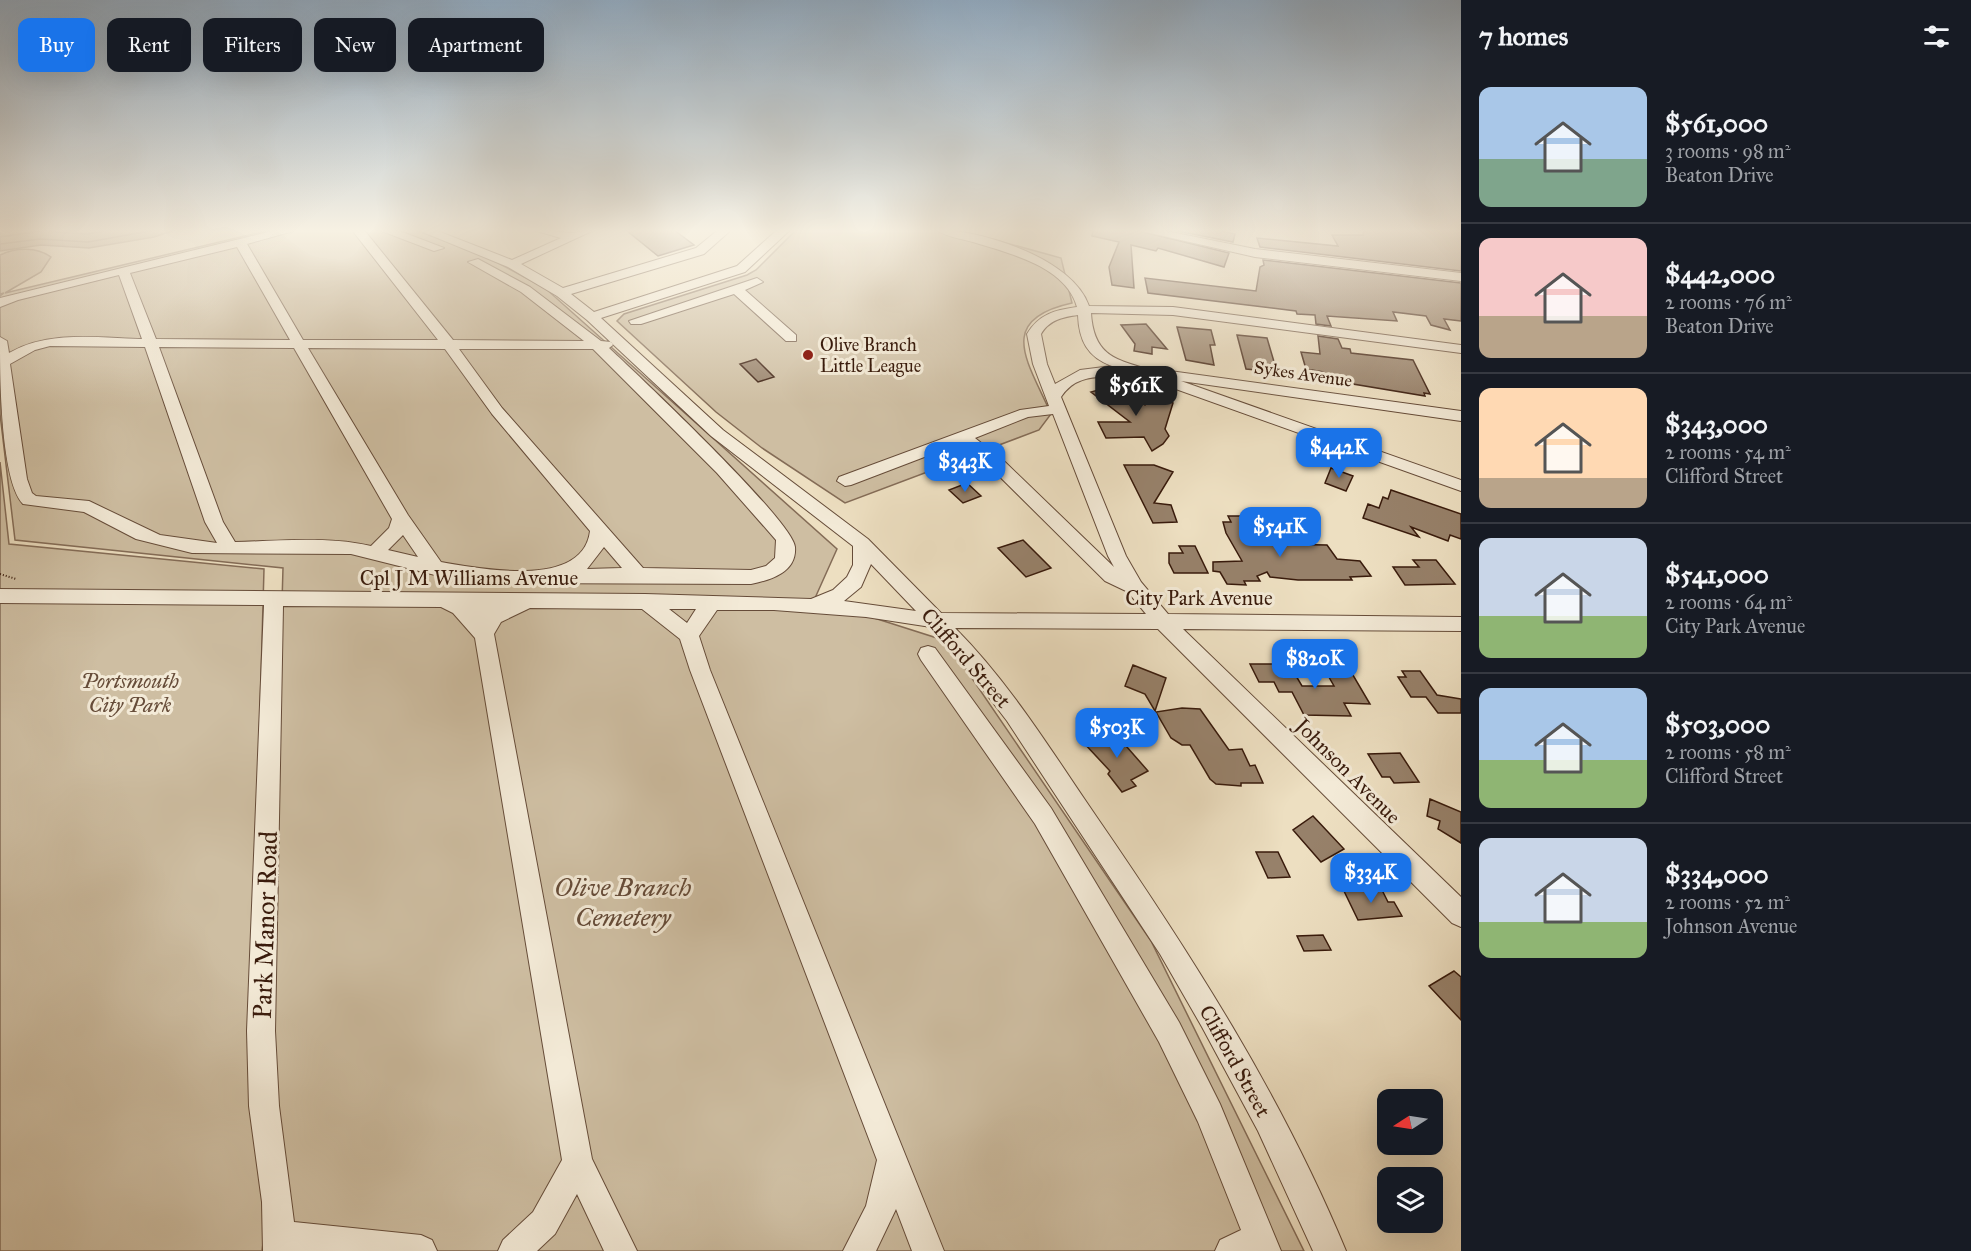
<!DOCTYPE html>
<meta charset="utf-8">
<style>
:root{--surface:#171b24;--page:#20242c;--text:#f1f3f6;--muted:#9ea1a6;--line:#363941;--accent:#1a73e8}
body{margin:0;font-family:"IM FELL Great Primer",serif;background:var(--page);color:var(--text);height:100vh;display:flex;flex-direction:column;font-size:22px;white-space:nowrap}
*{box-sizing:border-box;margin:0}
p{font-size:20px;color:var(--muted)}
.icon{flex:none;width:33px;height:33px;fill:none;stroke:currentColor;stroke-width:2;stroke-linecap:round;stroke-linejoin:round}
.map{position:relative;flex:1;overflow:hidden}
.side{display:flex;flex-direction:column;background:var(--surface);width:510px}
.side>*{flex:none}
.banner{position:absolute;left:18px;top:18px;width:570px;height:54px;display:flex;gap:12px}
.needle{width:39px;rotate:258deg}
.fabs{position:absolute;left:1377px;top:1089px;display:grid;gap:12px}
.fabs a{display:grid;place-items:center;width:66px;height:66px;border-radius:12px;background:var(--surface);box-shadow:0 6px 24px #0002;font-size:30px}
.price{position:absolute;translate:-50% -51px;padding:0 14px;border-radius:12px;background:var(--accent);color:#fff;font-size:20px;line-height:39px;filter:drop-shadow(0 2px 3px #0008)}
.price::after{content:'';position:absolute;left:50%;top:36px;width:18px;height:14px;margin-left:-9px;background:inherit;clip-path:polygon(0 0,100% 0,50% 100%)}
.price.active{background:#222;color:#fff}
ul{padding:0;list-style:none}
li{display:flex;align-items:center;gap:18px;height:150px;padding:0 18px}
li+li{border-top:2px solid var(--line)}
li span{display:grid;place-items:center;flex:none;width:168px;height:120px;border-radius:12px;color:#555}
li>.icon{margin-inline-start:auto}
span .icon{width:72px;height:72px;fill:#fffc;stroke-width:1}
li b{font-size:26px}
h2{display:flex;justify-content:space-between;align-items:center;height:72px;padding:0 18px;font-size:26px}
.pill{padding:0 21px;border-radius:12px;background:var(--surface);box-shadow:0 6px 24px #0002;font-size:21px;line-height:54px}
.pill.active{background:var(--accent);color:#fff}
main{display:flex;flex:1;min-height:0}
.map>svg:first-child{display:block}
</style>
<main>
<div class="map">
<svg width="1461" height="1251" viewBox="0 0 1461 1251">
<rect width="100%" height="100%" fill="#eddfc1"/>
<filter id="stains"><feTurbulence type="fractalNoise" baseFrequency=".00333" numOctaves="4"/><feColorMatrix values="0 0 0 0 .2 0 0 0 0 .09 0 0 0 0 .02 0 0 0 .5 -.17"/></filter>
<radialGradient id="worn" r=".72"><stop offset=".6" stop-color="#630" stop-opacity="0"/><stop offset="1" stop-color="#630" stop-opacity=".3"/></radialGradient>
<!-- green -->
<path fill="#cebea2" stroke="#846c57" stroke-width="1.5" d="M270,230h145l66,24 64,34 292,261 -26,58 35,2 94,30 25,29 186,273 153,310h-1009l-27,-173 15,-510 -268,-28 -15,-126v-118l4,-3 -4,1v-39c16,-8 37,-8 51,2l-10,15 -36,21z
M796,230h163l102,28 11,45c-78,17 -43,60 -21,111l-12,16 -194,73 -83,-55 -46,-36 -99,-91 7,-7 123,-39 9,-5z
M0,462l9,82 255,25 -14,497 16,153 -4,32h-262z"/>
<!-- water -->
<path fill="#b09c83" stroke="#806853" stroke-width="1.5" d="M0,230h175l-21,7 -65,11 -48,-3 -41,6z"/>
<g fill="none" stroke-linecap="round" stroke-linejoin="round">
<!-- shore -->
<path stroke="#745c48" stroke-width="1.5" d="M0,237l40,-6 47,3 23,-4
M0,244l40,-5 48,3 67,-12"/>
</g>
<!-- building -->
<path fill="#97816a" stroke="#391b0c" stroke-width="1.5" d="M626,230h48l20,15 -36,11z
M1093,230h42l94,23 -5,14 -66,-19 -2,3 -25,-6 3,43 -22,-3 -3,-18 10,-25 -27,-6z
M1173,230h44l18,4 -2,8z
M1364,230h97v41l-201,-24 -3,-9 81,8 -6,-11h31z
M1263,260l198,23v38l-17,-2 6,11 -19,-5 -5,-9 -33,-4 4,9 -70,-5 4,10 -15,-2 -1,-9 -18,-1 -1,-3 -148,-18 -3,-15 111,13 4,-24 4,-2z
M1146,324l21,25 -15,-2v7l-18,-3 1,-7 -14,-19z
M1177,327l34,3 4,15h-5l4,20 -28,-5z
M1237,335l30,3 10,34 -31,-3z
M1318,336l20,3 4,9 8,1 1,4 62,7 17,34 -6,-1 1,3 -84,-14 -1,-4 -16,-2 -1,-4 -17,-3 -5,-17 19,2z
M756,359l18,18 -16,5 -18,-18z
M1109,387l4,2 8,-2 24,18 7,-9 21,7 -8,26 4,7 -6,8 -11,7 -8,-14 -38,1 -8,-16h32l-39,-30z
M1124,465h30l19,7 -19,31 17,2 6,17 -24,1z
M1331,468l22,8 -7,15 -21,-8z
M967,483l14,13 -18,7 -14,-13z
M1391,490l70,24v25l-11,-4 -2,6 -37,-14 8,10 -56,-19 5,-14 11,4 4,-11 5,2z
M1228,516h28l17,28 54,1 10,14 23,2 11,15 -21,1 2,3h-54l-28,-3 -3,-5 -10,4 3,5h-16l2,4 -19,-1 -7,-12 -7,-1v-9l29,-1 -16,-28 -3,-11h8z
M1023,540l28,28 -25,9 -28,-29z
M1179,546h16l13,27h-34l-5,-10v-10h14z
M1413,560h23l19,24 -50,1 -12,-18h26z
M1250,664h39l13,22h32l-8,-14 24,-2 20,34 -26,-1 7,13 -47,-1 -12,-23h-13l-5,-10h-15z
M1133,665l33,13 -11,33 -10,-17 -20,-8z
M1402,671h18l17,24 24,4v14h-23l-12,-16h-15l-13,-20h8z
M1182,708l18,1 29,41 13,-1 8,17 5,-1 8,18h-22v3l-25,-2 -6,-5 -20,-34h-8l-11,-7 -15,-26z
M1112,730l36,41 -17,9 5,6 -14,6 -14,-18 2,-3 -27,-29z
M1400,753l19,29 -25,1 -4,-6h-8l-14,-23z
M1430,799l31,13v31l-23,-14 2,-8 -13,-5z
M1313,816l31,33 -23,13 -28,-32z
M1256,852h22l12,25 -22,1z
M1381,888l7,14h6l8,14 -44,4 -15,-31z
M1323,935l8,15 -27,1 -7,-15z
M1454,971l7,6v43l-32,-34z"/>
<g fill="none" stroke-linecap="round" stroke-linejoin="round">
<defs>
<path id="minor" d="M276,230h21l-50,14 56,96h135l-86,-110h12l89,110 131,1 -63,-49 -53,-30 10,-3 52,28 71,54 10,1 2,3 -4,3c28,26 184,173 186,199 2,25 -24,33 -44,37l-266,-1 -50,-8 -84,-21 -159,-1 -56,-14 -52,-27 -61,-8c-23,-24 -23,-132 -23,-167l7,4 2,12c40,-23 88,-15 133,-14l-23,-64 -101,25 -18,7v-9zM237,247l53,93 -134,-1 -26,-66zM50,346l95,1 60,175 12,21 -57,-8 -71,-34 -53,-5 -4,-3 -5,-14 -17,-115 25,-14zM159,347l135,1 98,171 -3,9 -18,18c-44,-10 -91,-5 -136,-4l-12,-20zM308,348l137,1 47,65 98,117c-7,58 -109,38 -149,31l-33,-47zM459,349h134l124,124 59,67 -1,18 -9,8 -15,4 -108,-2 -141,-160zM403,535l15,22 -30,-7zM604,547l18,21 -35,1z
M379,230h18l47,18 -10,3z
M418,230h17l77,30 49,-22 -28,-8 39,3 22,-3 -73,34 42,24 133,-40 22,-18h13l-27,24 -133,40 23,18 143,-46 40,-36h13l-45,42 -144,46 122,112 145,109 73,74 205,1 -18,-22 -23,-11 -112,-111 -32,-27 -110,42 -6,1 -8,-5 2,-4 181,-67 29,-4 -16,-42 -6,-30c12,-20 28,-24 50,-27 -11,-41 -69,-54 -104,-65 -11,-3 -27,-5 -36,-12 46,0 136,29 152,76l84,1 288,38v8l-288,-38 -82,-2c3,49 32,47 72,61l7,-3 291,40v10l-280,-40 280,99v11l-330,-118c-26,7 -52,-3 -70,24l65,159 15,26 27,32 293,3v14l-278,-2 278,268v30l-9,-4 -294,-294 -203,-1c55,55 97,124 141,188 95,138 186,280 250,435h-33l-55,-120 -56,-104 -42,-73 -153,-233 -53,-69 -23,-25 -65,-10 -92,-7h-57l-18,26 11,34 234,581h-32l-16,-42 -20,42h-33l23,-45 11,-46 -187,-490 -10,-31 -38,-30 -112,-1 -29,14 -7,12 98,525 45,92h-33l-27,-57 -22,40 -18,17h-39l5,-11 30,-28 29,-52 -87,-522 -22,-25 -12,-6 -158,-1 -8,425 4,75 15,116 127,13 11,5 5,11h-174l-1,-49 -13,-96 -2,-75 17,-426 -264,-2v-14l645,5 166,5 22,-9 14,-13 6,-12v-19l-142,-110 -124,-116 -30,-24 -49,-29zM1078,315c1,25 9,42 34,51l-32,4 -25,14 -8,-20 -6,-30c8,-14 22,-17 37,-19zM1053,414l55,142 6,11 -109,-105 -30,-24 53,-21zM871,564l45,47 -72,-10 17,-14zM669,609h27l-9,14z
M1137,230h24l94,19 206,24v8l-206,-24z
M757,278l6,4 -18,8 51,45v6h-10l-52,-47 -93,30h-10l-2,-3z
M928,646l7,2 116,160 128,214 41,82 61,147h-66l5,-11 21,-10 -43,-108 -39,-80 -124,-218 -114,-164 -3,-6 3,-6z"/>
</defs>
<!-- minor casing -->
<use href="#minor" stroke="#664c39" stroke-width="2"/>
<!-- path -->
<path stroke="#391b0c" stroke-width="2" stroke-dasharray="1 2" stroke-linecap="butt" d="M0,574l16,5"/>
<!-- minor -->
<use href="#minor" fill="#f3ead7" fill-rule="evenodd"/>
</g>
<!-- sky -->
<linearGradient id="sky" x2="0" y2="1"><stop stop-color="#91aac0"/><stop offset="0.57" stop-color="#f7f1e3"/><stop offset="1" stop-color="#f7f1e3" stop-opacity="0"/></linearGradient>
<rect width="1461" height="405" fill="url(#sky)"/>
<!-- markers -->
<circle fill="#8f2418" stroke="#f3ead7" stroke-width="2" cx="808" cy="355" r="6"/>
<g text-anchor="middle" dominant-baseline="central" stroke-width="6" stroke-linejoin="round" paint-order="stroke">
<!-- far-poi labels -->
<g font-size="18" fill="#391b0c" stroke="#f3ead7" text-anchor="start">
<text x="820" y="345">Olive Branch<tspan x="820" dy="21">Little League</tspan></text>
</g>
<!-- far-street labels -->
<g font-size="18" fill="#391b0c" stroke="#f3ead7">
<text transform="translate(1303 374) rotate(8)">Sykes Avenue</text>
</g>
<!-- street labels -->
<g font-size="21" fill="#391b0c" stroke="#f3ead7">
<text x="469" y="578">Cpl J M Williams Avenue</text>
<text x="1199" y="598">City Park Avenue</text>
<text transform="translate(966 658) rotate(49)">Clifford Street</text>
<text transform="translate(1348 771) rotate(45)">Johnson Avenue</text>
<text transform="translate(1235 1061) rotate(61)">Clifford Street</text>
</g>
<!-- park labels -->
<g font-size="21" font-style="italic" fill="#664c39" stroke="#f3ead7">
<text x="130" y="681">Portsmouth<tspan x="130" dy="24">City Park</tspan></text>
</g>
<!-- near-park labels -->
<g font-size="26" font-style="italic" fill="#664c39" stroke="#f3ead7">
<text x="623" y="887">Olive Branch<tspan x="623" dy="30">Cemetery</tspan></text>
</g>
<!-- near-street labels -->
<g font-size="26" fill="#391b0c" stroke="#f3ead7">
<text transform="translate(265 925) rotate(-88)">Park Manor Road</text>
</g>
</g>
<rect width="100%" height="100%" filter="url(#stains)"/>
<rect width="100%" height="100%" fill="url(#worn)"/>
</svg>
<div class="fabs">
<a><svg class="needle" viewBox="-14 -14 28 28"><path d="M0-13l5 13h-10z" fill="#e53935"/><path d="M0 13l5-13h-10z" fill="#9ea1a6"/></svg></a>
<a><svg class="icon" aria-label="layers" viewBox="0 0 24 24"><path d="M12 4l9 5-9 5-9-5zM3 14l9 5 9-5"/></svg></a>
</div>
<b class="price active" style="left:1136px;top:417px">$561K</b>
<b class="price" style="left:1339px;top:479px">$442K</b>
<b class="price" style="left:965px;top:493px">$343K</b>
<b class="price" style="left:1280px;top:558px">$541K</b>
<b class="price" style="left:1315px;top:690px">$820K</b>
<b class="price" style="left:1117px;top:759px">$503K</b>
<b class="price" style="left:1371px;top:904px">$334K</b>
<div class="banner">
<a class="pill active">Buy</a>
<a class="pill">Rent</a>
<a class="pill">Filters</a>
<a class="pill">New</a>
<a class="pill">Apartment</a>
</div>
</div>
<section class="side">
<h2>7 homes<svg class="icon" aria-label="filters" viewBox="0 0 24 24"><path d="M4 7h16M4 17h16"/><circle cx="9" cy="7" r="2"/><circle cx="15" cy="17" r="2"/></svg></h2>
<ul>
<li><span style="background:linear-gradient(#a9c7e8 60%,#7fa58c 0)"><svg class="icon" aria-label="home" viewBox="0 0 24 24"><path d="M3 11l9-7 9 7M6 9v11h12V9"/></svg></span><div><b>$561,000</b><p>3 rooms · 98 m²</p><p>Beaton Drive</p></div></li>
<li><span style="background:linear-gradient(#f6c9c9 65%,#b9a48a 0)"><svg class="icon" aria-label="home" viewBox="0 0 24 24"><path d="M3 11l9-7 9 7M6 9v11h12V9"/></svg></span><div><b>$442,000</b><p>2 rooms · 76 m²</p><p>Beaton Drive</p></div></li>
<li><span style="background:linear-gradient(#ffd9b3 75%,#b9a48a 0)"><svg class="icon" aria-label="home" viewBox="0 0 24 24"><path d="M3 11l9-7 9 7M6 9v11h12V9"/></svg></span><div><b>$343,000</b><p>2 rooms · 54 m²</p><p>Clifford Street</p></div></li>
<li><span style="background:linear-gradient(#c9d6e8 65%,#8fb573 0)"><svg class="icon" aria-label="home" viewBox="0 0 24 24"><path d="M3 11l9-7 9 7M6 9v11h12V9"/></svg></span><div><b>$541,000</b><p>2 rooms · 64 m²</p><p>City Park Avenue</p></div></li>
<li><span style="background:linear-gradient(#a9c7e8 60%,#8fb573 0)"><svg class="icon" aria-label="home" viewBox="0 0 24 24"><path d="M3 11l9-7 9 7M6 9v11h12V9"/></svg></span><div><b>$503,000</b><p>2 rooms · 58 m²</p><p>Clifford Street</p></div></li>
<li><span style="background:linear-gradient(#c9d6e8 70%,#8fb573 0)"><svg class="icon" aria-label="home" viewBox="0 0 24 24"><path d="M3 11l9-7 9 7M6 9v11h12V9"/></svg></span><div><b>$334,000</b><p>2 rooms · 52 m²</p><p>Johnson Avenue</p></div></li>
</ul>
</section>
</main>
